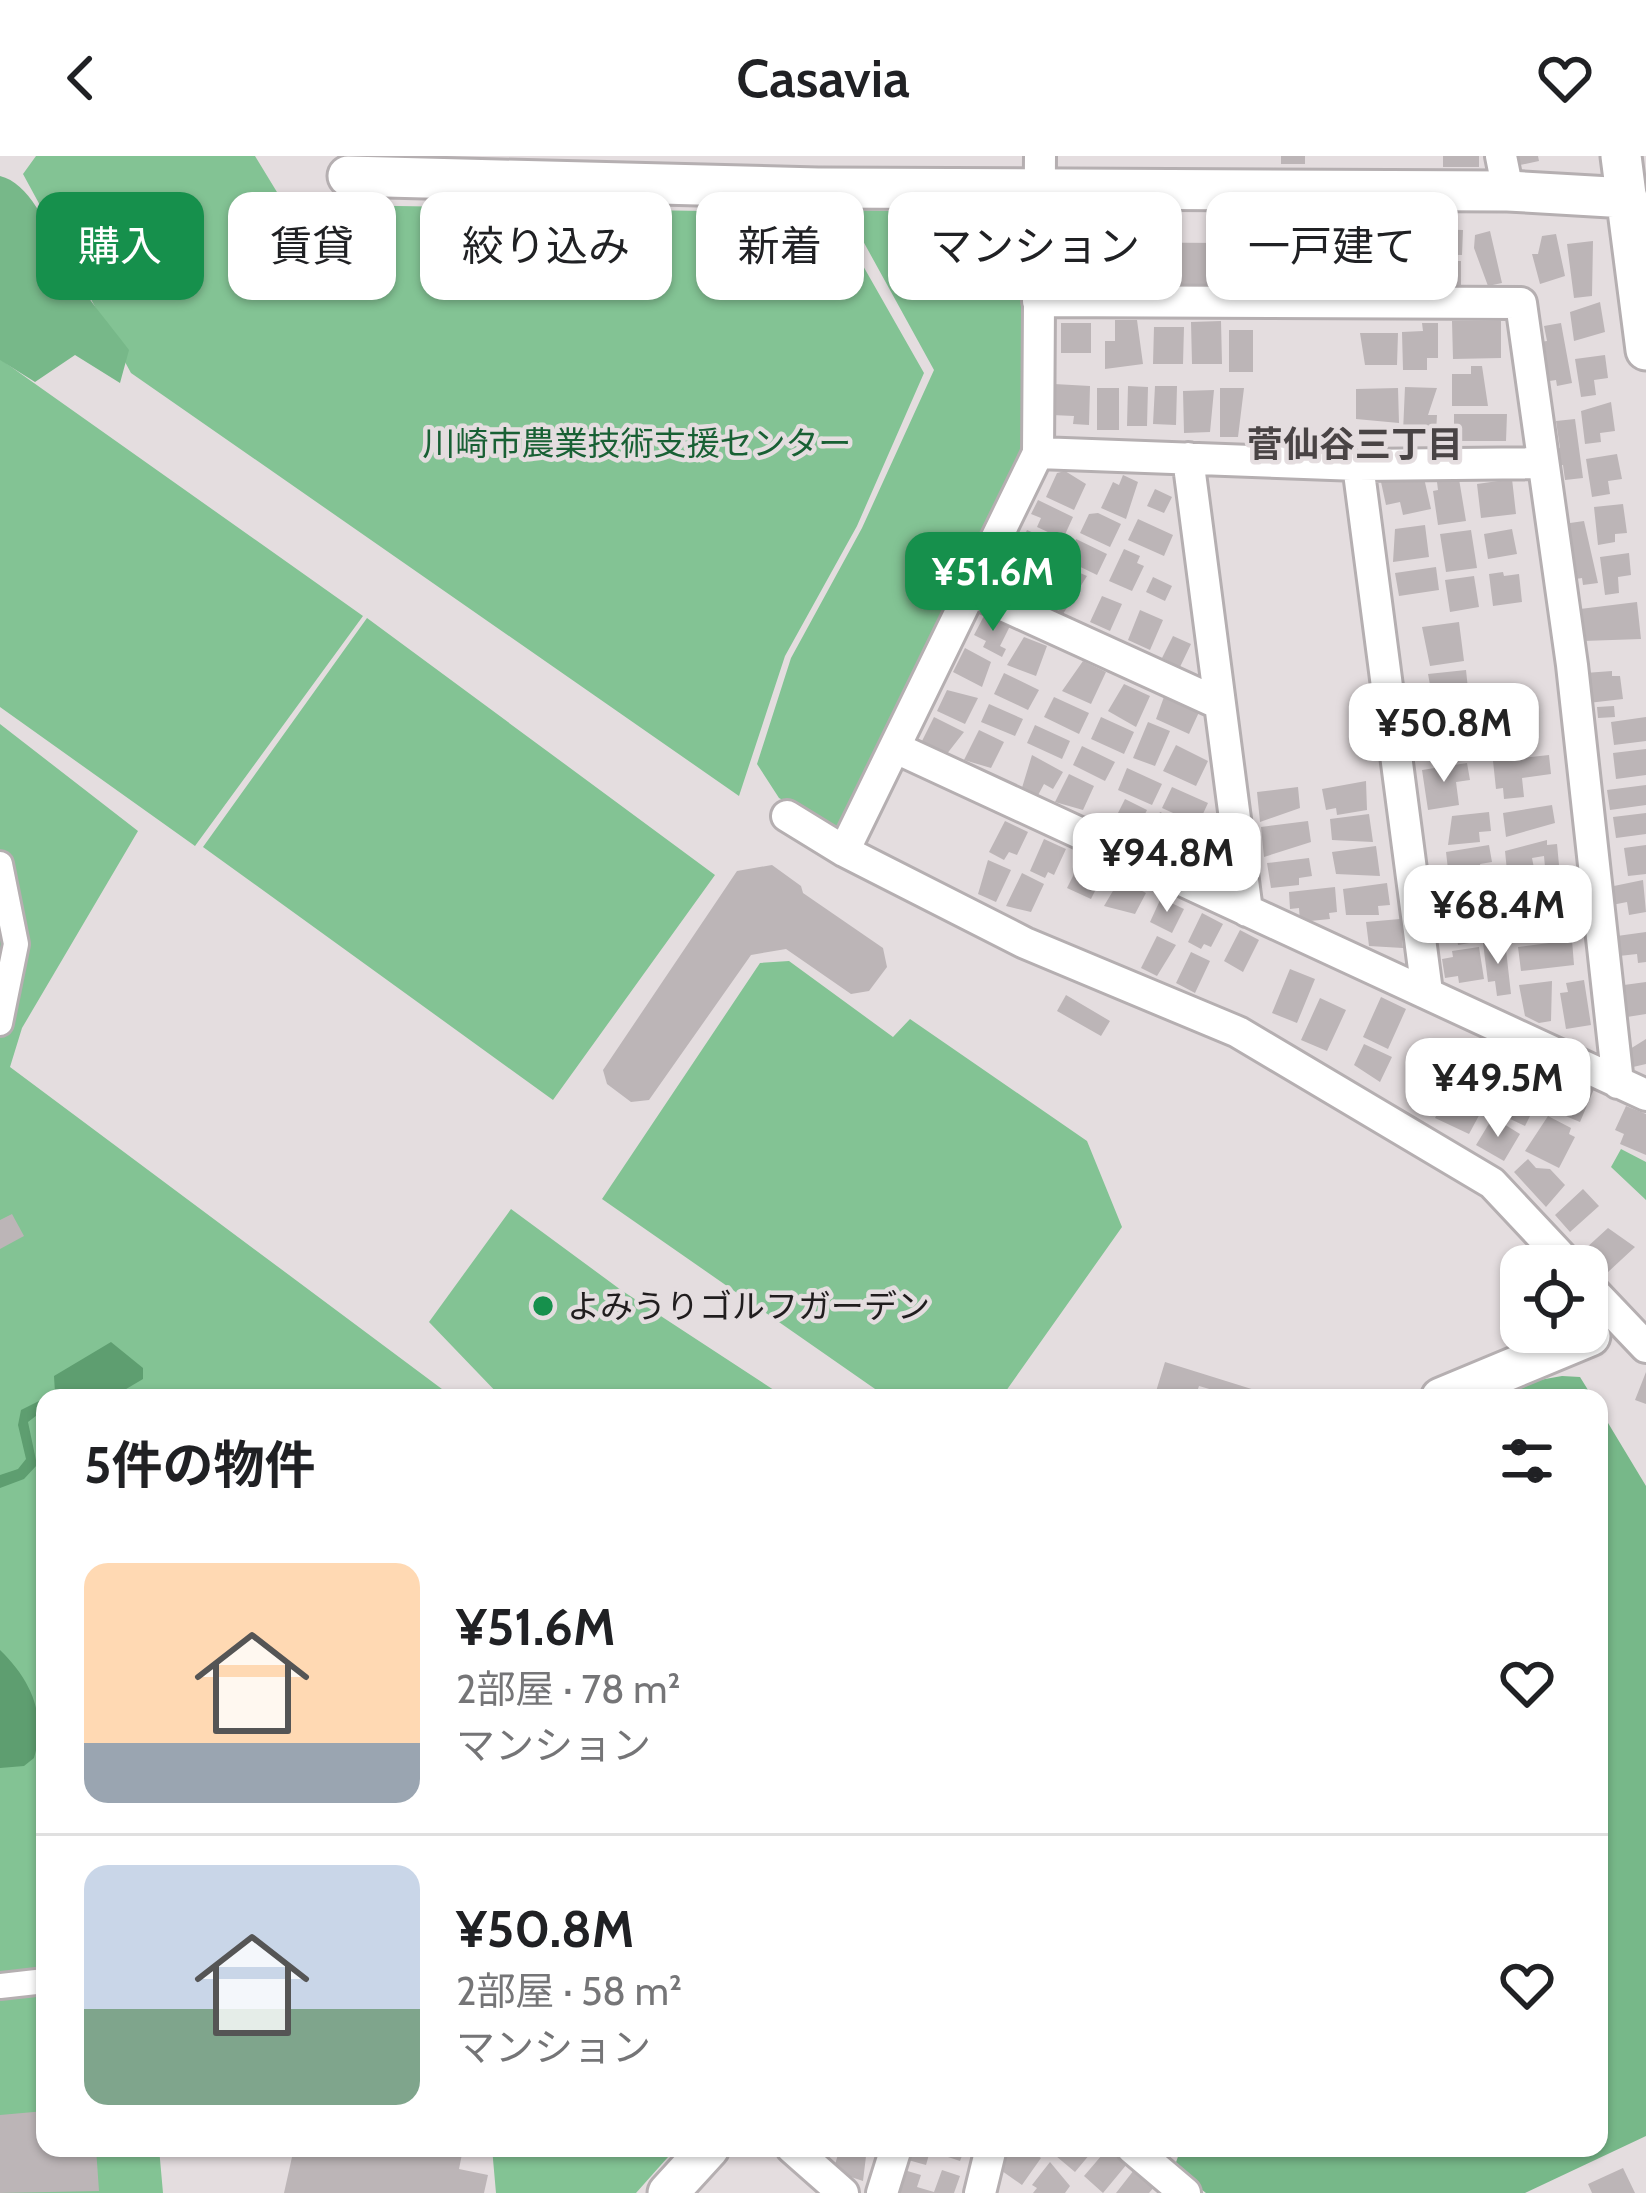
<!DOCTYPE html>
<html lang="ja">
<meta charset="utf-8">
<style>
:root{--surface:#fff;--page:#f6f6f6;--text:#202124;--muted:#757577;--line:#e0e0e0;--accent:#16904c}
body{margin:0;font-family:Cabin,"Noto Sans JP",sans-serif;background:var(--page);color:var(--text);height:100vh;display:flex;flex-direction:column;font-size:45px;white-space:nowrap}
*{box-sizing:border-box;margin:0}
p{font-size:39px;color:var(--muted)}
.icon{flex:none;width:66px;height:66px;fill:none;stroke:currentColor;stroke-width:2;stroke-linecap:round;stroke-linejoin:round}
.map{position:relative;flex:1;overflow:hidden}
.sheet{position:absolute;left:36px;top:1233px;width:1572px;height:768px;display:flex;flex-direction:column;background:var(--surface);border-radius:24px;box-shadow:0 3px 9px #0004}
.sheet>*{flex:none}
.top-card{position:absolute;left:36px;top:36px;width:1575px;height:108px;display:flex;gap:24px}
.fabs{position:absolute;left:1500px;top:1089px;display:grid;gap:24px}
.fabs a{display:grid;place-items:center;width:108px;height:108px;border-radius:24px;background:var(--surface);box-shadow:0 3px 9px #0004;font-size:60px}
.price{position:absolute;translate:-50% -102px;padding:0 27px;border-radius:24px;background:#fff;color:#222;font-size:39px;line-height:78px;filter:drop-shadow(0 3px 6px #0008)}
.price::after{content:'';position:absolute;left:50%;top:72px;width:36px;height:27px;margin-left:-18px;background:inherit;clip-path:polygon(0 0,100% 0,50% 100%)}
.price.selected{background:var(--accent);color:#fff}
ul{padding:0;list-style:none}
li{display:flex;align-items:center;gap:36px;height:300px;padding:0 48px}
li+li{border-top:3px solid var(--line)}
li span{display:grid;place-items:center;flex:none;width:336px;height:240px;border-radius:24px;color:#555}
li>.icon{margin-inline-start:auto}
span .icon{width:144px;height:144px;fill:#fffc;stroke-width:1}
li b{font-size:51px}
h2{display:flex;justify-content:space-between;align-items:center;height:144px;padding:0 48px;font-size:51px}
.pill{padding:0 42px;border-radius:24px;background:var(--surface);box-shadow:0 3px 9px #0004;font-size:42px;line-height:108px}
.pill.selected{background:var(--accent);color:#fff}
header{display:flex;justify-content:space-between;align-items:center;height:156px;padding:0 48px;background:var(--surface);font-size:54px;font-weight:600}
.map>svg:first-child{display:block}
</style>
<header><svg class="icon" aria-label="back" viewBox="0 0 24 24"><path d="M15 5l-7 7 7 7"/></svg>Casavia<svg class="icon" aria-label="heart" viewBox="0 0 24 24"><path d="M12 20l-8-8c-3-5 5-10 8-4 3-6 11-1 8 4z"/></svg></header>
<div class="map">
<svg width="1646" height="2037" viewBox="0 0 1646 2037">
<rect width="100%" height="100%" fill="#e4dddf"/>
<!-- green -->
<path fill="#83c394" d="M36,0h219l39,64 16,7 23,-22 500,8 91,160 -67,153 -72,130 -46,140 -608,-423 -108,-199z
M846,54l169,3 10,5 -2,233 -179,373 -11,3 -54,-29 -22,-34 34,-106 71,-130 72,-158z
M0,203l363,257 -168,230 -195,-139z
M367,462l348,257 -162,225 -350,-253z
M0,568l138,107 -116,197 -12,39 444,331h-409v750h114l4,45h-163z
M789,805l104,76 17,-18 177,122 35,86 -121,171h-113l-286,-199 158,-236z
M1621,993l25,13v38l-35,-33z
M511,1053l110,81 165,108h-284l-73,-76z
M492,1992h184l-40,45h-140z"/>
<!-- forest -->
<path fill="#77b889" d="M0,20c35,8 55,70 72,98 17,26 38,51 57,76l-9,33 -45,-28 -40,27 -35,-22z
M1562,1220l18,1 13,21h-108l32,-14z
M1599,1252l47,78v650l-121,57h-319l-32,-25 7,-20h418z"/>
<!-- water -->
<path fill="#5e9e70" d="M111,1186l32,26v11l-32,19h-66v11l-17,13 9,43 -13,14 -24,9v-13l18,-6 8,-10 -8,-34 3,-15 34,-17 -1,-17z
M0,1494c31,30 47,65 34,108l-10,8 -24,2z"/>
<!-- building -->
<path fill="#bcb5b7" d="M1281,0h24v8h-24z
M1443,0h36v11h-36z
M1518,0h20l1,5 -19,4z
M1287,71l52,2 -1,22 -52,-2z
M1357,71l45,2v14l-13,-1v11l-33,-1z
M1428,73l35,1 -1,25 -49,-1 1,-19 14,1z
M1490,75l12,52 -14,3 -14,-38 1,-13z
M1556,78l9,42 -25,8 -8,-30h6l4,-18z
M1593,85l-1,55 -18,2 -7,-54z
M1076,86l146,1v43l-140,-1z
M1285,102l36,1 -1,24 -36,-1z
M1401,102l1,29h-30v-9h-7l-1,-19z
M1426,105h35v26h-35z
M1600,146l5,30 -31,9 -4,-29z
M1115,164h22l6,44 -38,5v-28h10z
M1221,165l1,43h-30l-1,-42z
M1452,165h49v37l-48,1z
M1061,167h30v30h-30z
M1422,167h16v35h-11v12h-24l-1,-38 21,-1z
M1561,167l11,60 -15,3 -1,-6 -13,2 -3,-40 7,-1 -3,-15z
M1154,171h30l-1,37h-30z
M1229,174h24v42h-24z
M1360,177h38l-1,32h-32z
M1605,199l3,23 -14,2 2,15 -15,2 -6,-38z
M1471,210h11l6,40h-36v-32h19z
M1054,228l36,2 -1,39 -16,-1 1,-8 -22,-1z
M1128,230l20,1 -1,39h-20z
M1155,230h22l-1,39 -23,-1z
M1405,231l32,1 -9,27h9l-1,18 -33,-1z
M1097,232h22v42h-22z
M1220,232h24l-6,49h-18z
M1398,232l1,35 -43,-4v-30z
M1214,234l-4,42 -26,1 -1,-42z
M1611,246l4,29 -15,2 1,9 -16,2 -4,-33z
M1454,258h53l-1,27h-52z
M1575,263l8,59 -18,2 -2,-15 -9,1 -2,-16 8,-2 -4,-27z
M1617,298l5,25 -14,2 2,13 -18,3 -6,-38z
M1065,315l21,13 -12,26 -28,-13 11,-24z
M1123,319l15,7 -12,37 -25,-11 12,-26 6,3z
M1411,320l1,5 12,-3 7,31 -28,6 -3,-13 -14,3 -5,-23z
M1459,323l7,42 -28,4 -5,-34 5,-1 -1,-8z
M1512,323l4,35 -35,4 -4,-34z
M1155,333l17,8 -8,16 -17,-7z
M1038,344l35,17 -10,22 -26,-12 4,-9 -10,-4z
M1623,348l4,29 -12,1v8l-17,3 -4,-38z
M1098,357l23,11 -11,23 -30,-14 9,-19z
M1138,363l35,16 -9,21 -36,-16z
M1584,365l14,62 -15,2 -1,-7 -12,2 -2,-40 2,-17z
M1425,369l4,32 -36,5 2,-33z
M1512,373l5,25 -29,5 -4,-25z
M1027,374l34,15 -11,24 -26,-11 4,-8 -9,-3z
M1471,374l6,38 -31,4 -6,-38z
M1076,383l31,15 -10,21 -31,-15z
M1124,393l16,7 -3,7 7,3 -12,25 -23,-10z
M1629,397l2,22 -13,2 1,16 -14,2 -5,-38z
M1005,401l29,13 -11,25 -22,-10 3,-7 -7,-4z
M1064,410l23,10 -24,38 -16,-13z
M1436,411l3,23 -40,6 -4,-23z
M1503,416l1,4 15,-2 3,28 -29,4 -4,-32z
M1474,420l5,31 -29,5 -5,-32z
M1153,421l19,9 -7,15 -19,-9z
M1102,440l20,8 -12,27 -20,-9z
M1637,446l4,37 -58,2 -3,-32z
M1140,454l23,10 -13,30 -22,-10z
M985,458l25,12 -10,20 6,3 -4,8 -19,-10 3,-6 -12,-6z
M1459,466l5,39 -34,5 -8,-39z
M1173,480l18,8 -11,23 -18,-9z
M1024,481l23,9 -11,30 -29,-11z
M965,492l26,14 -9,25 -29,-15z
M1083,505l23,11 -15,32 -29,-13z
M1466,514l4,38 -35,4 -7,-38z
M1612,515v5h8l3,23 -35,4 -3,-30z
M1004,517l35,17 -11,20 -34,-16z
M1124,528l26,12 -14,31 -28,-16z
M947,534l31,8 -13,26 -28,-13z
M1165,538l35,16 -11,24 -33,-15z
M1054,541l35,16 -10,21 -35,-17z
M989,548l34,15 -8,17 -34,-14z
M1614,550l1,11 -17,1 -1,-11z
M1514,553l4,38 -25,3 -4,-38z
M934,561l30,15 -18,23 -25,-12z
M1101,561l33,15 -10,22 -33,-15z
M1646,561v24l-32,4 -3,-23z
M1458,563l3,26 -14,1 1,10 -23,3 -3,-36z
M1148,566l22,9 -15,35 -22,-8z
M1035,569l35,16 -8,18 -35,-16z
M979,574l25,12 -13,26 -27,-8z
M1176,589l32,16 -12,25 -33,-15z
M1082,590l33,16 -10,19 -32,-16z
M1646,593v26l-30,4 -3,-26z
M1032,599l31,17 -10,17 -9,-5 -8,15 -15,-8z
M1549,599l2,19 -29,4 2,19 -20,2 -1,-11 -7,1 -3,-28z
M1467,607l3,17 -14,2 3,23 -31,5 -6,-40z
M1127,612l35,16 -10,21 -34,-15z
M1069,618l25,12 -11,24 -28,-8z
M1366,625l1,29 -30,5 -1,-7 -10,2 -4,-21z
M1646,629v20l-36,5 -3,-20z
M1172,631l36,16 -6,13 -5,-2 -4,8 -31,-14z
M1298,631l2,21 -40,14 -3,-30z
M1125,643l22,11 -15,30 -22,-11z
M1552,649l3,18 -49,14 -3,-24z
M1160,656l27,12 -13,30 -29,-9z
M1489,656l2,19 -12,1 1,10 -32,3 4,-29z
M1646,657v21l-30,4 -3,-21z
M1369,658l4,28 -41,-2 -2,-21z
M1005,665l23,11 -11,23 -8,-3 -5,8 -15,-8z
M1308,665l3,21 -47,15 -3,-30z
M1044,683l22,10 -12,26 -6,-3 -3,6 -15,-7z
M1547,684v5l10,-1 2,21 -14,2 -1,-11 -12,2 2,10 -27,3 -2,-20z
M1489,689l3,17 -12,2 2,9 -33,5 -3,-26z
M1646,689v29l-18,2 -4,-28z
M1376,690l4,30 -44,-2 -4,-22z
M1309,702l3,18 -13,2v7l-28,3 -4,-25z
M988,704l23,10 -15,32 -18,-8z
M1081,704l24,11 -14,28 -24,-11z
M772,709l29,21 2,7 80,55 4,19 -18,24 -18,3 -65,-45 -35,6 -102,145 -18,2 -24,-18 -4,-14 134,-199z
M1556,714l3,28 -22,2 -1,-6 -8,1 1,11 -18,2 -3,-33z
M1022,717l22,11 -13,28 -25,-6z
M1120,723l26,14 -11,21 -31,-8z
M1495,724l3,24 -45,6 -3,-24z
M1643,724l3,32 -17,3 -2,-13 -15,3 -3,-18z
M1387,727l3,22 -12,1 1,9h-33l-3,-26z
M1335,731l2,25 -8,1 1,6 -30,3 -1,-14 -9,1 -1,-17z
M1161,742l23,11 -12,24 -22,-11z
M1560,748l3,20 -13,3 1,8 -27,4 -5,-27z
M1499,755l3,16 -12,2 2,10 -34,6 -4,-27z
M1202,757l21,11 -12,23 -7,-3 -3,5 -13,-7z
M1400,763l3,29 -34,-2 -3,-24z
M1240,774l19,10 -16,32 -19,-11z
M1646,776v30l-8,1 -1,-9 -18,2 -2,-20z
M1157,780l19,9 -19,31 -16,-8z
M1572,784l2,25 -53,6 -3,-24z
M1505,785l6,53 -14,2 -2,-15 -7,1 -5,-39z
M1479,791l5,32 -25,4 -1,-7 -13,2 -3,-19 11,-2 -1,-6z
M1191,796l19,9 -15,32 -19,-10z
M1290,813l25,10 -18,44 -25,-10z
M1584,824l7,45 -25,4 -6,-36 8,-1 -2,-9z
M1552,825l-1,40 -12,2 -14,-7 -6,-31z
M1646,826v32l-19,3 -3,-32z
M1066,839l44,26 -9,15 -44,-25z
M1381,841l25,12 -18,40 -25,-12z
M1320,842l26,12 -19,41 -26,-11z
M1646,883v25l-13,3 -3,-18z
M1364,888l28,13 -12,25 -26,-17z
M1466,893l26,12 -15,35 -27,-12z
M1523,915l24,11 -22,44 -23,-11z
M1565,921l29,12 -14,33 -29,-12z
M1449,935l34,17 -14,26 -34,-16z
M1626,950l20,8v41l-26,-11 4,-10 -9,-4z
M1548,960l23,12 -2,6 6,3 -16,31 -34,-17z
M1499,965l21,13 -16,27 -28,-16 14,-23z
M1528,1003l8,9 14,1 15,16 -19,22 -32,-35z
M1583,1033l16,17 -29,26 -15,-17z
M12,1058l12,22 -24,13v-29z
M1608,1072l27,19 -28,26 -22,-24z
M1165,1206l93,29 -2,7h-34l1,-5 -24,-7 -4,12h-41z
M1646,1216v32l-11,-4z
M45,1955v37h51l3,43 -99,2v-78z
M294,1992h165l4,1 -4,20 29,6 -4,18h-200z
M840,1992h27l-4,33 -30,-10z
M912,1992h30l-2,6 -10,-3 -4,14 -18,-5z
M948,1992h17l-5,13 -15,-5z
M1011,1992l12,5 4,-5 14,10 -19,27 -20,-14 -2,-7z
M1063,1992h32l-20,24 -19,-16z
M1108,1992l19,16 -24,29 -19,-17z
M1050,2006l20,24 -5,7h-32l4,-5 -5,-3z
M1623,2012l12,25h-43l-4,-9z
M904,2014l17,5 -4,12 17,5 8,-22 18,6 -6,17h-57z
M1134,2014l21,16 -6,7h-33z"/>
<g fill="none" stroke-linecap="round" stroke-linejoin="round">
<defs>
<path id="pedestrian" d="M0,708l16,80 -16,79
M0,1830l45,-5"/>
<path id="minor" d="M1501,0l7,35
M1038,145l483,2 51,362 46,418
M1038,297l320,12 183,-2
M1188,302l59,453
M1358,309l69,527
M972,435l248,113
M896,592l750,347
M787,660l57,35 181,92 213,89 254,151 78,83
M844,695l194,-398 2,-297
M1587,1129l59,62
M792,1992l51,45
M1132,1992l53,45
M882,2037l14,-45
M980,2037l11,-45"/>
<path id="tertiary" d="M1621,0l25,194
M348,20l470,12 690,3 119,7
M1441,1242l149,-62
M668,2037l41,-45"/>
</defs>
<!-- pedestrian casing -->
<use href="#pedestrian" stroke="#b5afb1" stroke-width="30"/>
<!-- minor casing -->
<use href="#minor" stroke="#b5afb1" stroke-width="36"/>
<!-- tertiary casing -->
<use href="#tertiary" stroke="#b5afb1" stroke-width="45"/>
<!-- pedestrian -->
<use href="#pedestrian" stroke="#fff" stroke-width="24"/>
<!-- minor -->
<use href="#minor" stroke="#fff" stroke-width="30"/>
<!-- tertiary -->
<use href="#tertiary" stroke="#fff" stroke-width="39"/>
</g>
<!-- markers -->
<circle fill="#16904c" stroke="#e4dddf" stroke-width="4.5" cx="543" cy="1150" r="12"/>
<g text-anchor="middle" dominant-baseline="central" stroke-width="9" stroke-linejoin="round" paint-order="stroke">
<!-- park labels -->
<g font-size="33" fill="#186034" stroke="#e4dddf">
<text x="637" y="287">川崎市農業技術支援センター</text>
</g>
<!-- poi labels -->
<g font-size="33" fill="#201d1e" stroke="#e4dddf" text-anchor="start">
<text x="567" y="1150">よみうりゴルフガーデン</text>
</g>
<!-- neighbourhood labels -->
<g font-size="36" font-weight="bold" fill="#494445" stroke="#e4dddf">
<text x="1355" y="288">菅仙谷三丁目</text>
</g>
</g>
</svg>
<div class="fabs">
<a><svg class="icon" aria-label="locate" viewBox="0 0 24 24"><circle cx="12" cy="12" r="6"/><path d="M12 2v4M12 18v4M2 12h4M18 12h4"/></svg></a>
</div>
<b class="price selected" style="left:993px;top:478px">¥51.6M</b>
<b class="price" style="left:1444px;top:629px">¥50.8M</b>
<b class="price" style="left:1167px;top:759px">¥94.8M</b>
<b class="price" style="left:1498px;top:811px">¥68.4M</b>
<b class="price" style="left:1498px;top:984px">¥49.5M</b>
<div class="top-card">
<a class="pill selected">購入</a>
<a class="pill">賃貸</a>
<a class="pill">絞り込み</a>
<a class="pill">新着</a>
<a class="pill">マンション</a>
<a class="pill">一戸建て</a>
</div>
<section class="sheet">
<h2>5件の物件<svg class="icon" aria-label="filters" viewBox="0 0 24 24"><path d="M4 7h16M4 17h16"/><circle cx="9" cy="7" r="2"/><circle cx="15" cy="17" r="2"/></svg></h2>
<ul>
<li><span style="background:linear-gradient(#ffd9b3 75%,#9aa5b1 0)"><svg class="icon" aria-label="home" viewBox="0 0 24 24"><path d="M3 11l9-7 9 7M6 9v11h12V9"/></svg></span><div><b>¥51.6M</b><p>2部屋 · 78 m²</p><p>マンション</p></div><svg class="icon" aria-label="heart" viewBox="0 0 24 24"><path d="M12 20l-8-8c-3-5 5-10 8-4 3-6 11-1 8 4z"/></svg></li>
<li><span style="background:linear-gradient(#c9d6e8 60%,#7fa58c 0)"><svg class="icon" aria-label="home" viewBox="0 0 24 24"><path d="M3 11l9-7 9 7M6 9v11h12V9"/></svg></span><div><b>¥50.8M</b><p>2部屋 · 58 m²</p><p>マンション</p></div><svg class="icon" aria-label="heart" viewBox="0 0 24 24"><path d="M12 20l-8-8c-3-5 5-10 8-4 3-6 11-1 8 4z"/></svg></li>
</ul>
</section>
</div>
